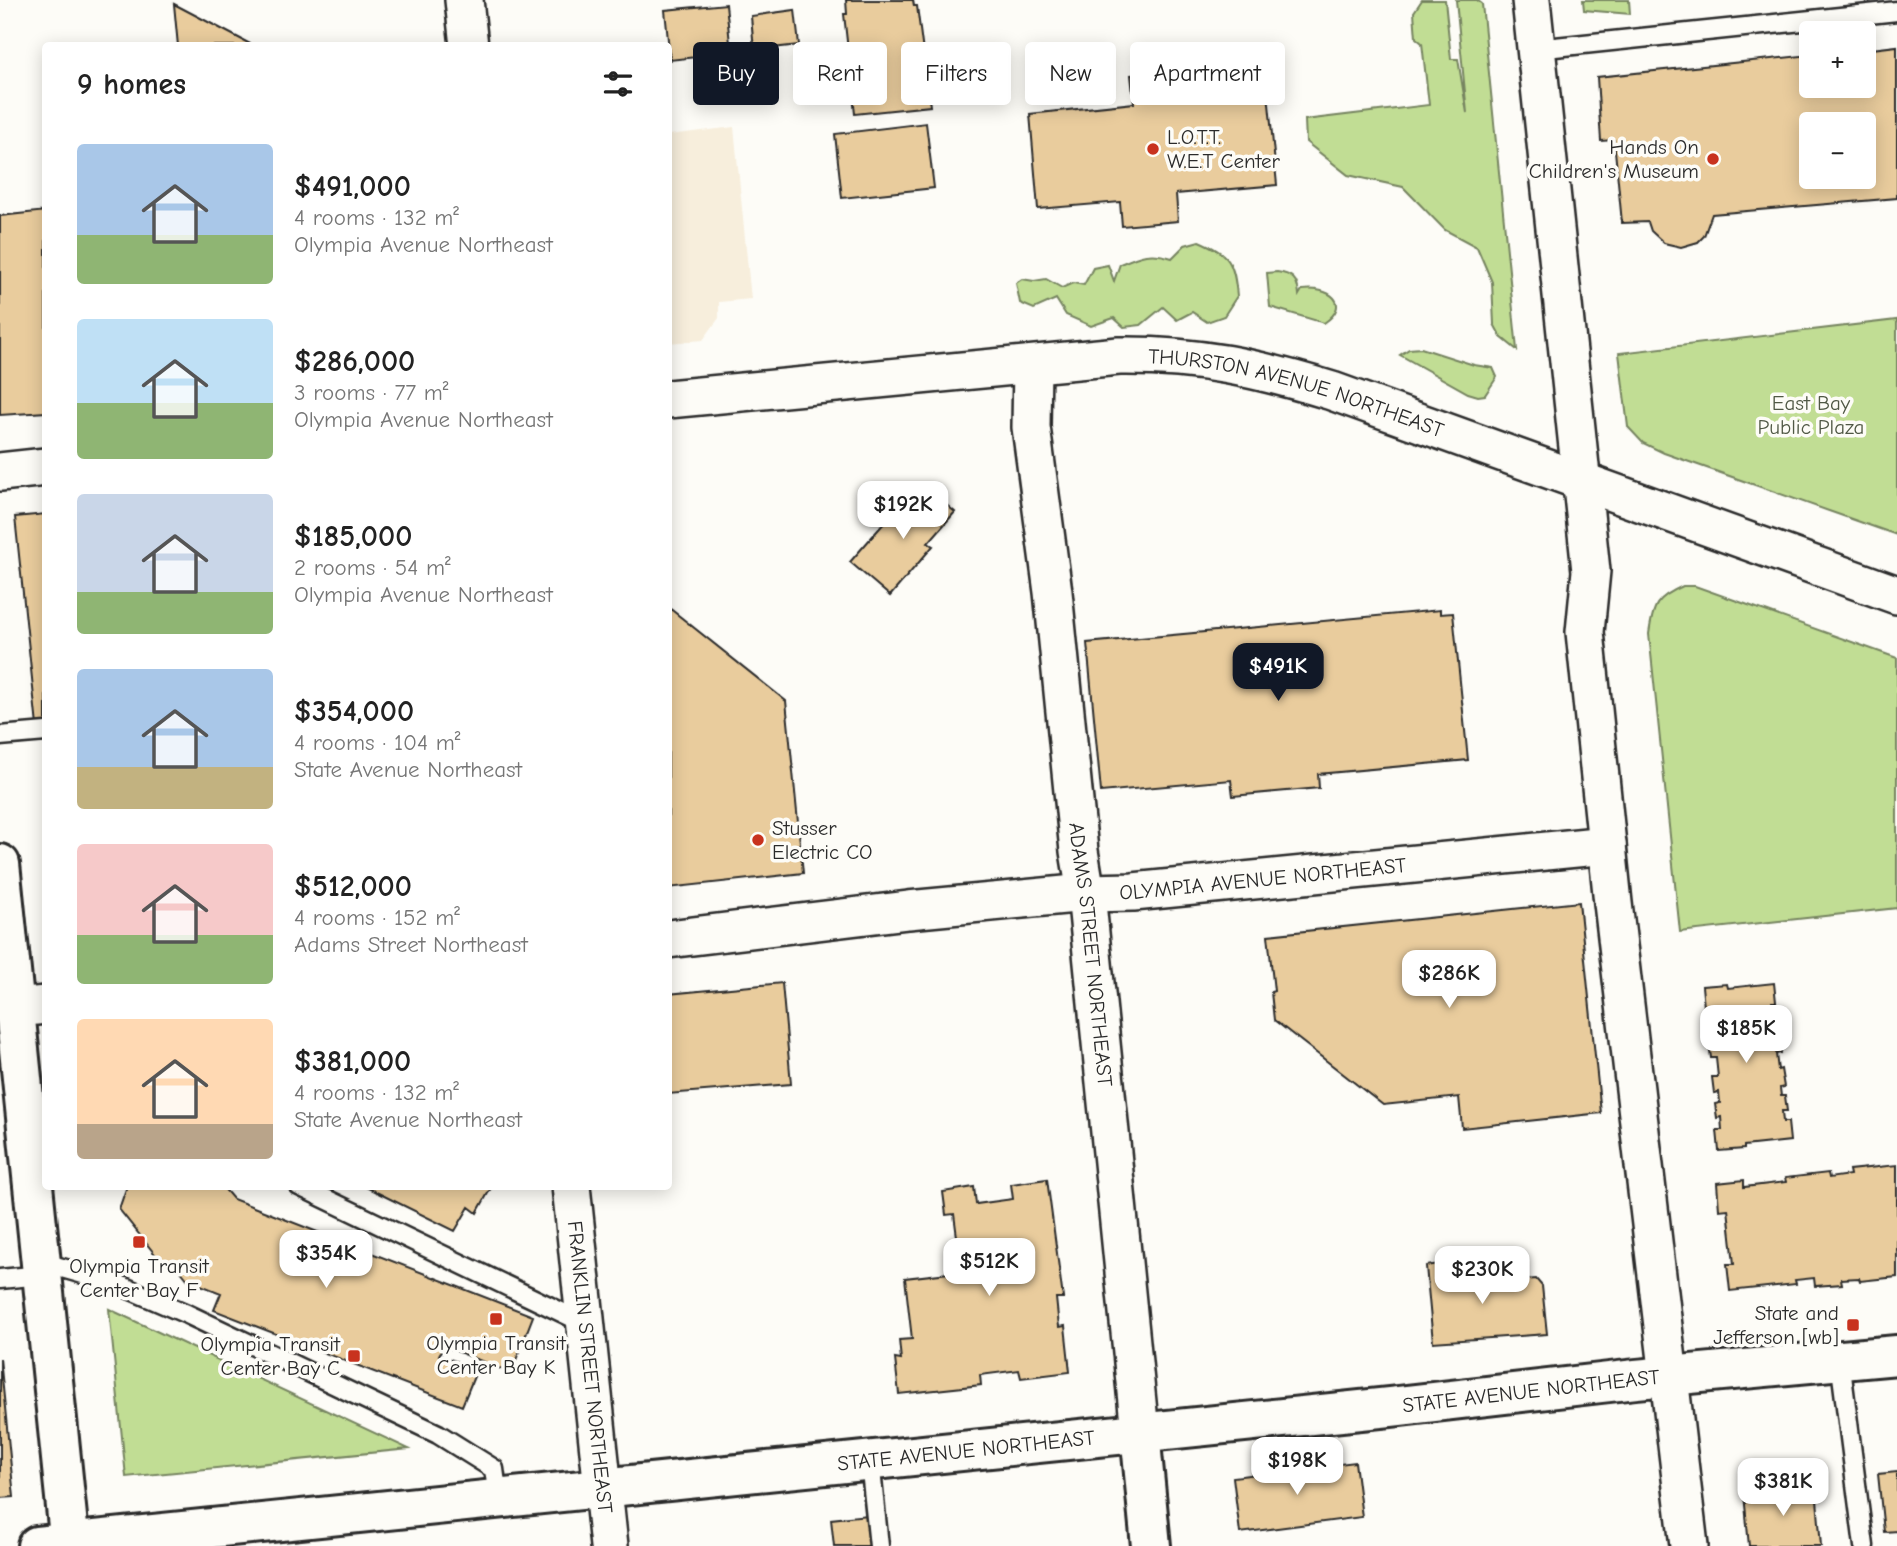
<!DOCTYPE html>
<meta charset="utf-8">
<style>
:root{--surface:#fff;--page:#f6f6f6;--text:#222;--muted:#767676;--accent:#111827}
body{margin:0;font-family:"Comic Neue",sans-serif;background:var(--page);color:var(--text);height:100vh;display:flex;flex-direction:column;font-size:26px;white-space:nowrap}
*{box-sizing:border-box;margin:0}
p{font-size:23px;color:var(--muted)}
.icon{flex:none;width:38px;height:38px;fill:none;stroke:currentColor;stroke-width:2;stroke-linecap:round;stroke-linejoin:round}
.map{position:relative;flex:1;overflow:hidden}
.drawer{position:absolute;left:42px;top:42px;width:630px;height:1148px;display:flex;flex-direction:column;background:var(--surface);border-radius:7px;box-shadow:0 4px 18px #0003}
.drawer>*{flex:none}
.hud{position:absolute;left:693px;top:42px;width:665px;height:63px;display:flex;gap:14px}
.buttons{position:absolute;left:1799px;top:21px;display:grid;gap:14px}
.buttons a{display:grid;place-items:center;width:77px;height:77px;border-radius:7px;background:var(--surface);box-shadow:0 4px 18px #0003;font-size:35px}
.price{position:absolute;translate:-50% -60px;padding:0 16px;border-radius:14px;background:#fff;color:#222;font-size:23px;line-height:46px;filter:drop-shadow(0 2px 4px #0008)}
.price::after{content:'';position:absolute;left:50%;top:42px;width:21px;height:16px;margin-left:-10px;background:inherit;clip-path:polygon(0 0,100% 0,50% 100%)}
.price.on{background:var(--accent);color:#fff}
ul{padding:0;list-style:none}
li{display:flex;align-items:center;gap:21px;height:175px;padding:0 35px}
li span{display:grid;place-items:center;flex:none;width:196px;height:140px;border-radius:7px;color:#555}
li>.icon{margin-inline-start:auto}
span .icon{width:84px;height:84px;fill:#fffc;stroke-width:1}
li b{font-size:30px}
h2{display:flex;justify-content:space-between;align-items:center;height:84px;padding:0 35px;font-size:30px}
.chip{padding:0 24px;border-radius:7px;background:var(--surface);box-shadow:0 4px 18px #0003;font-size:24px;line-height:63px}
.chip.on{background:var(--accent);color:#fff}
.map>svg:first-child{display:block}
</style>
<div class="map">
<svg width="1897" height="1546" viewBox="0 0 1897 1546">
<rect width="100%" height="100%" fill="#fdfcf7"/>
<filter id="ink" filterUnits="userSpaceOnUse"><feTurbulence type="fractalNoise" baseFrequency=".0143" numOctaves="2"/><feDisplacementMap in="SourceGraphic" scale="14" xChannelSelector="R" yChannelSelector="G"/><feConvolveMatrix kernelMatrix="1 2 1 2 8 2 1 2 1" color-interpolation-filters="sRGB"/></filter>
<g filter="url(#ink)">
<!-- built -->
<path fill="#f7eedc" d="M734,127l17,172 -32,3v16l-16,22 -34,3v-208z"/>
<!-- green -->
<path fill="#c1dd94" stroke="#768460" stroke-width="2" d="M1422,0h23l6,59h7l9,54 -11,-113h21l5,4 35,346 -16,-13 -7,-13 -2,-42 -15,-35 -32,-17 -42,-43 -55,-12 -42,-33 -1,-22 124,-15 -7,-62 -6,-5 -2,-26z
M1583,0h46l1,14 -46,-4z
M1199,241c31,13 35,22 38,55l-13,20 -17,6 -15,-10 -15,8 -14,-13 -22,18 -17,2 -10,-9 -23,8 -25,-11 -10,-16 -22,10 -14,-6 -4,-20 6,-4 12,2 12,-2 16,9 11,-5 11,2 9,-17 15,-3 6,16 6,-17c21,-9 30,-13 52,-6l13,-13z
M1277,272c15,2 21,7 22,23l3,-5c26,-4 51,13 22,33l-54,-16 -3,-34z
M1897,320v215l-233,-82 -21,-10 -15,-16 -9,-74z
M1421,348l53,17 19,3 4,9 -12,18 -7,1 -10,-3 -68,-38 9,-6z
M1683,586h12l202,72v250l-217,24 -31,-298c4,-29 7,-36 34,-48z
M109,1309l300,140 -283,28z"/>
<!-- building -->
<path fill="#e9cc9d" stroke="#2b2b2b" stroke-width="2" fill-rule="evenodd" d="M846,0h67l1,6h3l13,100 -75,8 -11,-100h3z
M174,4l80,42h-76z
M726,4l5,49 -61,7 -5,-50z
M795,10l4,35 -45,5 -3,-34z
M1897,46v152l-185,16 -8,22 -6,6 -17,5 -17,-4 -13,-12 -3,-9 -26,1 -8,-83 -13,1 -4,-64 214,-22v31h53v-36zM1811,124h53v53h-53z
M1265,63l12,122 -101,9 2,27 -56,5 -2,-24 -82,7 -8,-95 104,-11 -3,-28z
M926,123l8,65 -92,10 -7,-64z
M46,211v201l-46,3v-199z
M924,486l31,26 -27,31 5,3 -43,50 -40,-34 42,-48 5,4z
M46,514v211l-9,1 -22,-209z
M668,607l118,94 17,172 -135,15z
M1440,610v4l13,-1 15,147 -150,14 1,14 -86,8 -2,-16 -130,12 -14,-149z
M1579,902l22,211 -139,15 -3,-31 -76,8 -109,-85 -3,-28 3,-1 -6,-56z
M782,983l9,101 -123,10v-100z
M1774,983l2,19h-4v8h4l2,18 -5,1 1,7 5,-1 2,18 -5,1 2,16 3,-1 3,18 -4,1 1,8h4l2,15h-5l1,11h5l2,19 -46,5v3l-25,2 -2,-21h5l-1,-13 -4,1 -2,-14 5,-1 -1,-11 -5,1 -2,-16h6l-2,-19h-5l-2,-15h4l-1,-12 -4,1 -2,-15 4,-1 -1,-9h-5l-2,-21 25,-2 1,4z
M1897,1165v112l-37,4 -1,-3 -18,1 1,5 -27,2 -1,-8 -19,2 1,4 -66,7 -3,-27h7l-6,-55 -9,1 -2,-27 27,-3v7l42,-5 -1,-4 43,-5 1,5 21,-3 -1,-5z
M1047,1179l16,119h-7l3,29 6,-1 5,46 -49,6 -2,-8 -39,5 1,10 -82,9 -4,-35 6,1 -2,-20 13,-1 -7,-61 61,-7 -2,-18 -5,-1 -5,-38 -8,1 -3,-23 31,-5 2,17 37,-5 -2,-15z
M127,1186h95l11,13 300,117 -22,57 -67,-27 -5,9 38,14 -15,37 -248,-96 7,-17 -33,-13 -8,-10 -18,-7 -43,-54z
M364,1186h128l-15,27 -8,-6 -14,24z
M1466,1260l3,25 67,-6 6,7 5,48 -114,8 -7,-76z
M0,1358l14,139 -14,1z
M1355,1462l7,55 -122,16 -7,-56z
M1897,1472v59l-13,1 -6,-58z
M1816,1488l5,58h-72l-5,-52z
M867,1515l3,31h-36l-3,-27z"/>
<g fill="none" stroke-linecap="round" stroke-linejoin="round">
<defs>
<path id="service" d="M1536,49l361,-38
M0,736l46,-4
M299,1186l285,137
M41,1262l74,21 72,31 251,120 56,35 4,29
M0,1279l42,-4
M1840,1360l24,186
M870,1461l9,85"/>
<g id="minor">
<path d="M464,0l5,46"/>
<path d="M1531,0l60,571 -6,61 28,271 76,643"/>
<path id="s1" d="M1032,365l-1,62 22,165 26,259 7,42 54,539"/>
<path id="s2" d="M668,399l451,-43c80,-1 137,12 213,35l565,204"/>
<path d="M0,472l46,-5"/>
<path id="s3" d="M668,939l240,-29 178,-17 47,-1 474,-47"/>
<path d="M15,1008l31,-3"/>
<path id="s4" d="M571,1186l38,360"/>
</g>
<path id="tertiary" d="M0,864l70,682
M1140,1432l11,114"/>
<g id="primary">
<path id="s5" d="M37,1546l1353,-139 246,-28 261,-24"/>
</g>
</defs>
<!-- service casing -->
<use href="#service" stroke="#2b2b2b" stroke-width="23"/>
<!-- minor casing -->
<use href="#minor" stroke="#2b2b2b" stroke-width="42"/>
<!-- tertiary casing -->
<use href="#tertiary" stroke="#2b2b2b" stroke-width="44"/>
<!-- primary casing -->
<use href="#primary" stroke="#2b2b2b" stroke-width="44"/>
<!-- service -->
<use href="#service" stroke="#fdfcf7" stroke-width="18"/>
<!-- minor -->
<use href="#minor" stroke="#fdfcf7" stroke-width="37"/>
<!-- tertiary -->
<use href="#tertiary" stroke="#fdfcf7" stroke-width="38"/>
<!-- primary -->
<use href="#primary" stroke="#fdfcf7" stroke-width="38"/>
</g>
</g>
<!-- markers -->
<g fill="#c8321e" stroke="#fdfcf7" stroke-width="2.5">
<circle cx="1153" cy="149" r="7"/>
<circle cx="1713" cy="159" r="7"/>
<circle cx="758" cy="840" r="7"/>
<rect x="132" y="1235" width="14" height="14" rx="3.5"/>
<rect x="489" y="1312" width="14" height="14" rx="3.5"/>
<rect x="1846" y="1318" width="14" height="14" rx="3.5"/>
<rect x="347" y="1349" width="14" height="14" rx="3.5"/>
</g>
<g text-anchor="middle" dominant-baseline="central" stroke-width="7" stroke-linejoin="round" paint-order="stroke">
<!-- poi labels -->
<g font-size="21" fill="#2b2b2b" stroke="#fdfcf7" text-anchor="end">
<text x="1167" y="137" text-anchor="start">L.O.T.T.<tspan x="1167" dy="24">W.E.T Center</tspan></text>
<text x="1699" y="147">Hands On<tspan x="1699" dy="24">Children's Museum</tspan></text>
<text x="772" y="828" text-anchor="start">Stusser<tspan x="772" dy="24">Electric CO</tspan></text>
<text x="139" y="1266" text-anchor="middle">Olympia Transit<tspan x="139" dy="24">Center Bay F</tspan></text>
<text x="1839" y="1313">State and<tspan x="1839" dy="24">Jefferson [wb]</tspan></text>
<text x="496" y="1343" text-anchor="middle">Olympia Transit<tspan x="496" dy="24">Center Bay K</tspan></text>
<text x="340" y="1344">Olympia Transit<tspan x="340" dy="24">Center Bay C</tspan></text>
</g>
<!-- street labels -->
<g font-size="21" fill="#2b2b2b" stroke="#fdfcf7">
<text stroke="none"><textPath href="#s2" startOffset="635">THURSTON AVENUE NORTHEAST</textPath></text>
<text stroke="none"><textPath href="#s3" startOffset="598">OLYMPIA AVENUE NORTHEAST</textPath></text>
<text stroke="none"><textPath href="#s1" startOffset="593">ADAMS STREET NORTHEAST</textPath></text>
<text stroke="none"><textPath href="#s4" startOffset="182">FRANKLIN STREET NORTHEAST</textPath></text>
<text stroke="none"><textPath href="#s5" startOffset="1502">STATE AVENUE NORTHEAST</textPath></text>
<text stroke="none"><textPath href="#s5" startOffset="934">STATE AVENUE NORTHEAST</textPath></text>
</g>
<!-- park labels -->
<g font-size="21" fill="#505845" stroke="#fdfcf7">
<text x="1811" y="403">East Bay<tspan x="1811" dy="24">Public Plaza</tspan></text>
</g>
</g>
</svg>
<div class="buttons">
<a>+</a>
<a>−</a>
</div>
<b class="price" style="left:903px;top:541px">$192K</b>
<b class="price on" style="left:1278px;top:703px">$491K</b>
<b class="price" style="left:1449px;top:1010px">$286K</b>
<b class="price" style="left:1746px;top:1065px">$185K</b>
<b class="price" style="left:326px;top:1290px">$354K</b>
<b class="price" style="left:989px;top:1298px">$512K</b>
<b class="price" style="left:1482px;top:1306px">$230K</b>
<b class="price" style="left:1297px;top:1497px">$198K</b>
<b class="price" style="left:1783px;top:1518px">$381K</b>
<div class="hud">
<a class="chip on">Buy</a>
<a class="chip">Rent</a>
<a class="chip">Filters</a>
<a class="chip">New</a>
<a class="chip">Apartment</a>
</div>
<section class="drawer">
<h2>9 homes<svg class="icon" aria-label="filters" viewBox="0 0 24 24"><path d="M4 7h16M4 17h16"/><circle cx="9" cy="7" r="2"/><circle cx="15" cy="17" r="2"/></svg></h2>
<ul>
<li><span style="background:linear-gradient(#a9c7e8 65%,#8fb573 0)"><svg class="icon" aria-label="home" viewBox="0 0 24 24"><path d="M3 11l9-7 9 7M6 9v11h12V9"/></svg></span><div><b>$491,000</b><p>4 rooms · 132 m²</p><p>Olympia Avenue Northeast</p></div></li>
<li><span style="background:linear-gradient(#bfe0f5 60%,#8fb573 0)"><svg class="icon" aria-label="home" viewBox="0 0 24 24"><path d="M3 11l9-7 9 7M6 9v11h12V9"/></svg></span><div><b>$286,000</b><p>3 rooms · 77 m²</p><p>Olympia Avenue Northeast</p></div></li>
<li><span style="background:linear-gradient(#c9d6e8 70%,#8fb573 0)"><svg class="icon" aria-label="home" viewBox="0 0 24 24"><path d="M3 11l9-7 9 7M6 9v11h12V9"/></svg></span><div><b>$185,000</b><p>2 rooms · 54 m²</p><p>Olympia Avenue Northeast</p></div></li>
<li><span style="background:linear-gradient(#a9c7e8 70%,#c2b280 0)"><svg class="icon" aria-label="home" viewBox="0 0 24 24"><path d="M3 11l9-7 9 7M6 9v11h12V9"/></svg></span><div><b>$354,000</b><p>4 rooms · 104 m²</p><p>State Avenue Northeast</p></div></li>
<li><span style="background:linear-gradient(#f6c9c9 65%,#8fb573 0)"><svg class="icon" aria-label="home" viewBox="0 0 24 24"><path d="M3 11l9-7 9 7M6 9v11h12V9"/></svg></span><div><b>$512,000</b><p>4 rooms · 152 m²</p><p>Adams Street Northeast</p></div></li>
<li><span style="background:linear-gradient(#ffd9b3 75%,#b9a48a 0)"><svg class="icon" aria-label="home" viewBox="0 0 24 24"><path d="M3 11l9-7 9 7M6 9v11h12V9"/></svg></span><div><b>$381,000</b><p>4 rooms · 132 m²</p><p>State Avenue Northeast</p></div></li>
</ul>
</section>
</div>
